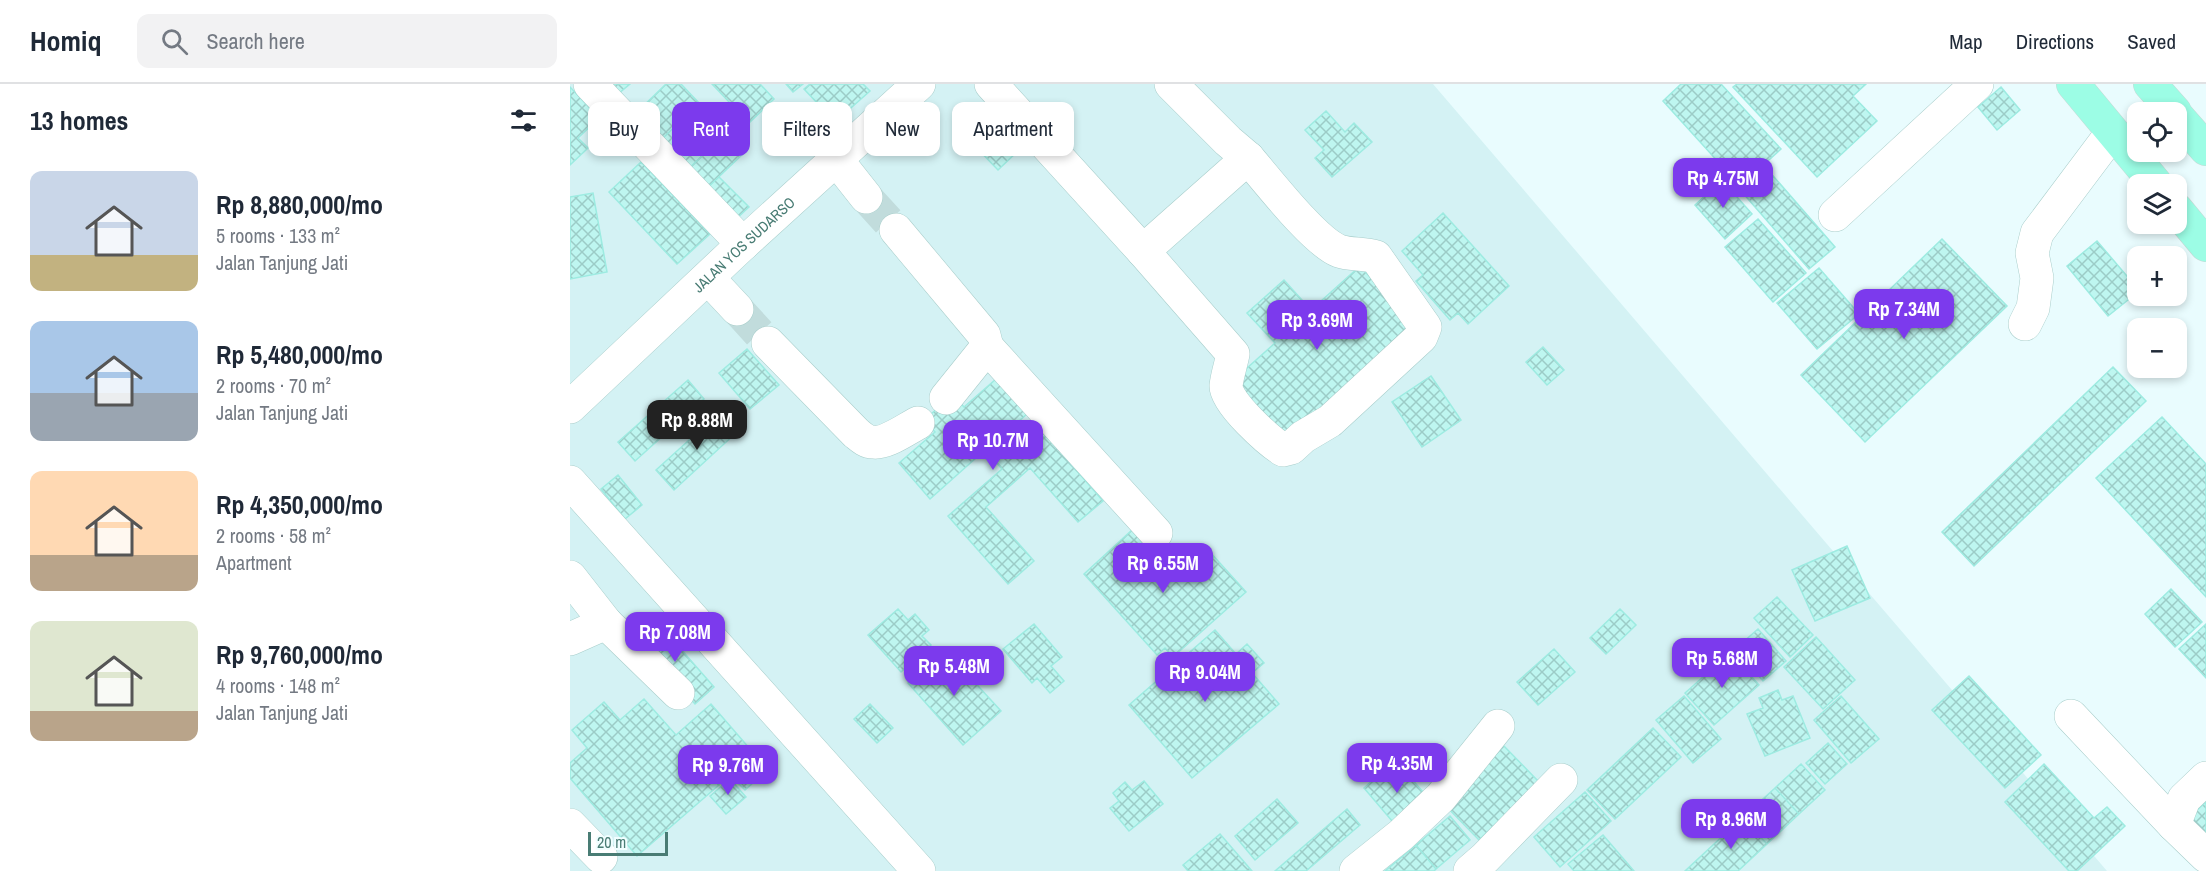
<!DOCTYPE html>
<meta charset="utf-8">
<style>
:root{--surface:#fff;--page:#f2f2f3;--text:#1f2937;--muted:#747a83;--line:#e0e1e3;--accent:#7c3aed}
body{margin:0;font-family:"Archivo Narrow",sans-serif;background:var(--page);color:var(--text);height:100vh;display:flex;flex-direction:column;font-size:22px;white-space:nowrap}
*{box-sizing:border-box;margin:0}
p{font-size:20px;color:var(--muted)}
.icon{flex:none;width:33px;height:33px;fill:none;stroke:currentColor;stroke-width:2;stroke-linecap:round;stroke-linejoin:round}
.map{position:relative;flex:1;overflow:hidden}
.sheet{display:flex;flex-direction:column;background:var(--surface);width:570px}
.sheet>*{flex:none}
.hud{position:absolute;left:18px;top:18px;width:570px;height:54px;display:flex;gap:12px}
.controls{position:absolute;left:1557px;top:18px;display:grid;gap:12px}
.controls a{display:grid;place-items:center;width:60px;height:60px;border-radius:12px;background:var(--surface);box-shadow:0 3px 9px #0003;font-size:30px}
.scale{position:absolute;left:18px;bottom:15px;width:80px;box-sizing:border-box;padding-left:6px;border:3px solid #497c74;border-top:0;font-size:16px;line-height:21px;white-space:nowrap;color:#497c74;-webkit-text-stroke:4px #f1feff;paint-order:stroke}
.price{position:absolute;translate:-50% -51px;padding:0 14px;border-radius:12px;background:var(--accent);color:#fff;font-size:20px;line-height:39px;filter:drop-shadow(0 2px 3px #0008)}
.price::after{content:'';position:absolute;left:50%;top:36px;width:18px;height:14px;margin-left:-9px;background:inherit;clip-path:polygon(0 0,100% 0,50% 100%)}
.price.active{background:#222;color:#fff}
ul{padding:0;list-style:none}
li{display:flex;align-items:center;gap:18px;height:150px;padding:0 30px}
li span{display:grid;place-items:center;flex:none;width:168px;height:120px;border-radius:12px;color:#555}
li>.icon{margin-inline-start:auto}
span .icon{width:72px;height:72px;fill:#fffc;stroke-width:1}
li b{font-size:26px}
h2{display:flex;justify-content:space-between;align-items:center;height:72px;padding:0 30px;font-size:26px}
.tag{padding:0 21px;border-radius:12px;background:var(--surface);box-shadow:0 3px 9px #0003;font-size:21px;line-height:54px}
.tag.active{background:var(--accent);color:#fff}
header{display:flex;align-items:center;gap:36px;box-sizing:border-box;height:84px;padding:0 30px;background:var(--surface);border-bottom:2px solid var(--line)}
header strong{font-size:28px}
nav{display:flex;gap:33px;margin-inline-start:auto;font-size:21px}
.search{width:420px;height:54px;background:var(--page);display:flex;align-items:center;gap:15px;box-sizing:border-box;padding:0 21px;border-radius:12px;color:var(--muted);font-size:22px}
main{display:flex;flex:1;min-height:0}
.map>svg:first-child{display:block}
</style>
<header>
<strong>Homiq</strong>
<div class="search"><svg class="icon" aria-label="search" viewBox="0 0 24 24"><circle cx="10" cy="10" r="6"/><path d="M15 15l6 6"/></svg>Search here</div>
<nav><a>Map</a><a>Directions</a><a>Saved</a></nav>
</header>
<main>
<section class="sheet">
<h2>13 homes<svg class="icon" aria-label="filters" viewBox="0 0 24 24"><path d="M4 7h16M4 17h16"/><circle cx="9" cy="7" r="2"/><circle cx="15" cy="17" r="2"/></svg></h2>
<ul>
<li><span style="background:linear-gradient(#c9d6e8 70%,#c2b280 0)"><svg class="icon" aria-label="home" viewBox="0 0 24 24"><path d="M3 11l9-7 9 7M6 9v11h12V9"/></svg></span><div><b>Rp 8,880,000/mo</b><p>5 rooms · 133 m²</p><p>Jalan Tanjung Jati</p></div></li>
<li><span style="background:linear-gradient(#a9c7e8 60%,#9aa5b1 0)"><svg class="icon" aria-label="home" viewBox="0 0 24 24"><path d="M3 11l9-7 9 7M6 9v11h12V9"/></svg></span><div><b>Rp 5,480,000/mo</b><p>2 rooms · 70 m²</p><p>Jalan Tanjung Jati</p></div></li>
<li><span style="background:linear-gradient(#ffd9b3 70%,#b9a48a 0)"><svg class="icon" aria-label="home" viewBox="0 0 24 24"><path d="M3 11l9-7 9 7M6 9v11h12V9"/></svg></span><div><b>Rp 4,350,000/mo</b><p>2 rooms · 58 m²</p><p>Apartment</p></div></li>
<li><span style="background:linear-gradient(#dfe7d0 75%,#b9a48a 0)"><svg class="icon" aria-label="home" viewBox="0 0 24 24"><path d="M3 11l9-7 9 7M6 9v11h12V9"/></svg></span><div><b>Rp 9,760,000/mo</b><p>4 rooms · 148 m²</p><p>Jalan Tanjung Jati</p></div></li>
</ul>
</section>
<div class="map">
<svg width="1636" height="787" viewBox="0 0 1636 787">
<defs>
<pattern id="building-cross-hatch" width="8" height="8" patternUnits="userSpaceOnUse" patternTransform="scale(1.5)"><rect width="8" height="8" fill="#bef6f0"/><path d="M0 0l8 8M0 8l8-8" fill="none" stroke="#9cccc7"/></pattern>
</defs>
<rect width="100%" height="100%" fill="#e9fcfe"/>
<!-- residential -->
<path fill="#d4f2f4" d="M0,0h863l674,787h-1537z"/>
<!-- building -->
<path fill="url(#building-cross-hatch)" stroke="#9debe1" stroke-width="1.5" d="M39,0h21l-12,10z
M96,0h15l18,19 -39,38 -25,-27z
M142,0h48l14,15 -25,24z
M216,0h17l-10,8z
M240,0h53l7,7 -35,31 -31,-33z
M1111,0h40l60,65 -41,37 -77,-85z
M1167,0h129l-13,12 24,25 -60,56 -84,-90z
M0,3l29,31 -21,20 10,10 -18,17z
M1431,3l19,23 -23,20 -19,-23z
M129,19l28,30 -40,37 -27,-29z
M756,27l19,21 9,-9 18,19 -40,35 -17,-19 9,-8 -19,-20z
M425,37l26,27 -23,22 -26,-27z
M157,49l18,19 -39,37 -19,-19z
M71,78l69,72 -33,30 -68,-72z
M1198,86l67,77 -26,22 -67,-77z
M149,93l30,30 -14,13 -29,-31z
M1152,96l30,34 -27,25 -30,-34z
M23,109l14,79 -37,7v-82z
M873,129l66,73 -41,38 -10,-11 -8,7 -34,-39 7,-6 -21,-24z
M1188,135l48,54 -33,29 -48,-55z
M1372,155l65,67 -142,136 -64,-67z
M1527,157l41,48v3l-30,24 -41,-50z
M790,182l56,62 -132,119 -56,-62 47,-42 -28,-30 37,-33 27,30z
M1249,184l40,46 -42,35 -40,-46z
M973,263l21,23 -17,15 -21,-23z
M177,265l32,36 -29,24 -31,-36z
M1543,283l33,34 -172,165 -32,-34z
M861,292l30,44 -39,27 -30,-45z
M426,295l31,35 -28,25 16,19 29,-25 59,68 -25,21 -48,-54 -44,39 48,54 -26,23 -60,-68 54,-47 -17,-19 -55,49 -31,-36 36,-31 -11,-12 29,-25 11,12z
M118,296l16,19 -69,62 -17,-19z
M150,328l17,20 -63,58 -18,-20z
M1592,333l44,47v133l-110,-119z
M48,391l24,30 -17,14 -24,-30z
M563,445l46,51 31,-28 36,40 -73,65 -8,-9 -8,7 -73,-81z
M1277,462l23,52 -55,23 -23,-51z
M1601,505l31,33 -27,25 -30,-33z
M1207,513l36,38 -23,22 -36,-39z
M328,525l10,11 7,-6 14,16 -7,6 9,9 -30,27 -33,-37z
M1050,525l16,16 -30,29 -16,-16z
M87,538l57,65 -19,17 -58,-64z
M464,540l28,33 -11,9 13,15 -14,12 -13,-15 -5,5 -29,-34z
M1636,540v54l-27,-29z
M1188,545l28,32 -23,20 -28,-32z
M645,546l21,24 11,-10 17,19 -12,10 27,31 -87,74 -63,-73z
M1246,553l39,43 -32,29 -39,-42z
M374,565l57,62 -38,34 -55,-62z
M984,565l21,23 -37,33 -21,-23z
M1160,569l29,32 -45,40 -29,-32z
M1399,592l72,79 -36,33 -73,-78z
M1208,606l4,10 11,-4 17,42 -45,18 -18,-42 16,-6 -4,-10z
M1114,612l37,43 -28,24 -37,-43z
M1271,612l38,43 -28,24 -37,-43z
M74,615l32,36 35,-31 39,45 -36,31 5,5 -82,71 -67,-78v-15l17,-15 -15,-18 32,-28 16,18z
M300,620l23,24 -16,15 -23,-24z
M1083,644l28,29 -66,62 -28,-29z
M1258,659l19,21 -22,20 -19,-21z
M932,660l37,38 -60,58 -37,-38z
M179,673l15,16 -19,17 -15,-15z
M825,676l35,40 -32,28 -34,-40z
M1231,680l24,26 -26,24 -24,-26z
M1474,680l50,54 13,-11 18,19 -48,45h-8l-64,-69z
M160,695l16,18 -20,17 -16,-18z
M574,697l19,23 -34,27 -19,-23 9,-7 -6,-8 12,-11 7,8z
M1205,704l24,26 -32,30 -25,-26z
M1015,708l26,29 -51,46 -26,-30z
M707,715l21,24 -43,37 -20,-24z
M1636,718v34l-17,-19z
M777,725l13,16 -54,46h-31z
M880,732l20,24 -34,29 -20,-24z
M1172,734l25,26 -29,27h-53z
M650,750l32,37h-64l-5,-6z
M1033,751l31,36h-60l-6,-7z
M846,761l20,24 -2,2h-49z"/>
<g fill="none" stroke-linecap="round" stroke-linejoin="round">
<!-- minor-tunnel -->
<path stroke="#c1dcdc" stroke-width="33" stroke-dasharray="33 16" stroke-linecap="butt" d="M296,113l30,33
M167,225l31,34"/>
<defs>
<g id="minor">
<path d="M20,0l153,160"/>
<path d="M421,0l152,167 105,-93 -20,-17 -57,-57"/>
<path d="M266,75l30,38"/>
<path d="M1265,131l142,-131"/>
<path d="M326,146l88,105 3,12 -41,51"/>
<path d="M573,167l90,103c-2,10 -6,22 -7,32 0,17 43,55 57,64l8,-2 12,-11 27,-16 91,-84 4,-10 -49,-70c-12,-4 -26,-2 -37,-6 -25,-10 -71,-70 -91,-93"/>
<path d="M138,194l29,31"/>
<path d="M1455,240l8,-16 4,-30 -5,-25 5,-20 75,-100"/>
<path d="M198,259l88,90c5,4 10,9 17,9 13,2 33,-13 45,-19"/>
<path d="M417,263l169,186"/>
<path id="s1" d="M0,323l173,-163 176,-160"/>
<path d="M0,398l349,389"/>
<path d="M0,493l36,46 -36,16"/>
<path d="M36,539l72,70"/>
<path d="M1501,632l103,109 10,-26 22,-21"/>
<path d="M0,741l31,32"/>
<path d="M1604,741l32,31"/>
<path d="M786,787l45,-36 40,-38 57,-71"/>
<path d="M900,787l15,-13 76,-78"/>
</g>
<path id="highway" d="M1503,0l83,100
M1580,0l25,28
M1606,31l30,34
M1606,125l30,36"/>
</defs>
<!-- minor casing -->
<use href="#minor" stroke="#a8cecb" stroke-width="34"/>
<!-- highway casing -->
<use href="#highway" stroke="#c8d8d5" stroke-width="34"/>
<!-- minor -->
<use href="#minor" stroke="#fff" stroke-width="33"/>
<!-- highway -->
<use href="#highway" stroke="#9cfde5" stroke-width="33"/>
</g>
<g text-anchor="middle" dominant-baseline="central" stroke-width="4.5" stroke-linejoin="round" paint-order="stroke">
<!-- street labels -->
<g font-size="15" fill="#497c74" stroke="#f1feff">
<text stroke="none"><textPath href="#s1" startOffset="238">JALAN YOS SUDARSO</textPath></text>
</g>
</g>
</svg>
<div class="controls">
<a><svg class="icon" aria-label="locate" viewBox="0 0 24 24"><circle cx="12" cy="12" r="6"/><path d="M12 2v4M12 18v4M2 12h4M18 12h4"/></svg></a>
<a><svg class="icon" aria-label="layers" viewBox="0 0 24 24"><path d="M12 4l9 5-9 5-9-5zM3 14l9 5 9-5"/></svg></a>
<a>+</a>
<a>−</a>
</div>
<div class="scale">20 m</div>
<b class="price" style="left:1153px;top:125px">Rp 4.75M</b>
<b class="price" style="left:1334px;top:256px">Rp 7.34M</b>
<b class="price" style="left:747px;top:267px">Rp 3.69M</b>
<b class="price active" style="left:127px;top:367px">Rp 8.88M</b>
<b class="price" style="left:423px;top:387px">Rp 10.7M</b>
<b class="price" style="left:593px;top:510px">Rp 6.55M</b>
<b class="price" style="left:105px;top:579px">Rp 7.08M</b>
<b class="price" style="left:1152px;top:605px">Rp 5.68M</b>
<b class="price" style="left:384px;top:613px">Rp 5.48M</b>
<b class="price" style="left:635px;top:619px">Rp 9.04M</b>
<b class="price" style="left:827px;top:710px">Rp 4.35M</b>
<b class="price" style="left:158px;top:712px">Rp 9.76M</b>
<b class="price" style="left:1161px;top:766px">Rp 8.96M</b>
<div class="hud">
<a class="tag">Buy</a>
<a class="tag active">Rent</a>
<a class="tag">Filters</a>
<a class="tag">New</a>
<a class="tag">Apartment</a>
</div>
</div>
</main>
